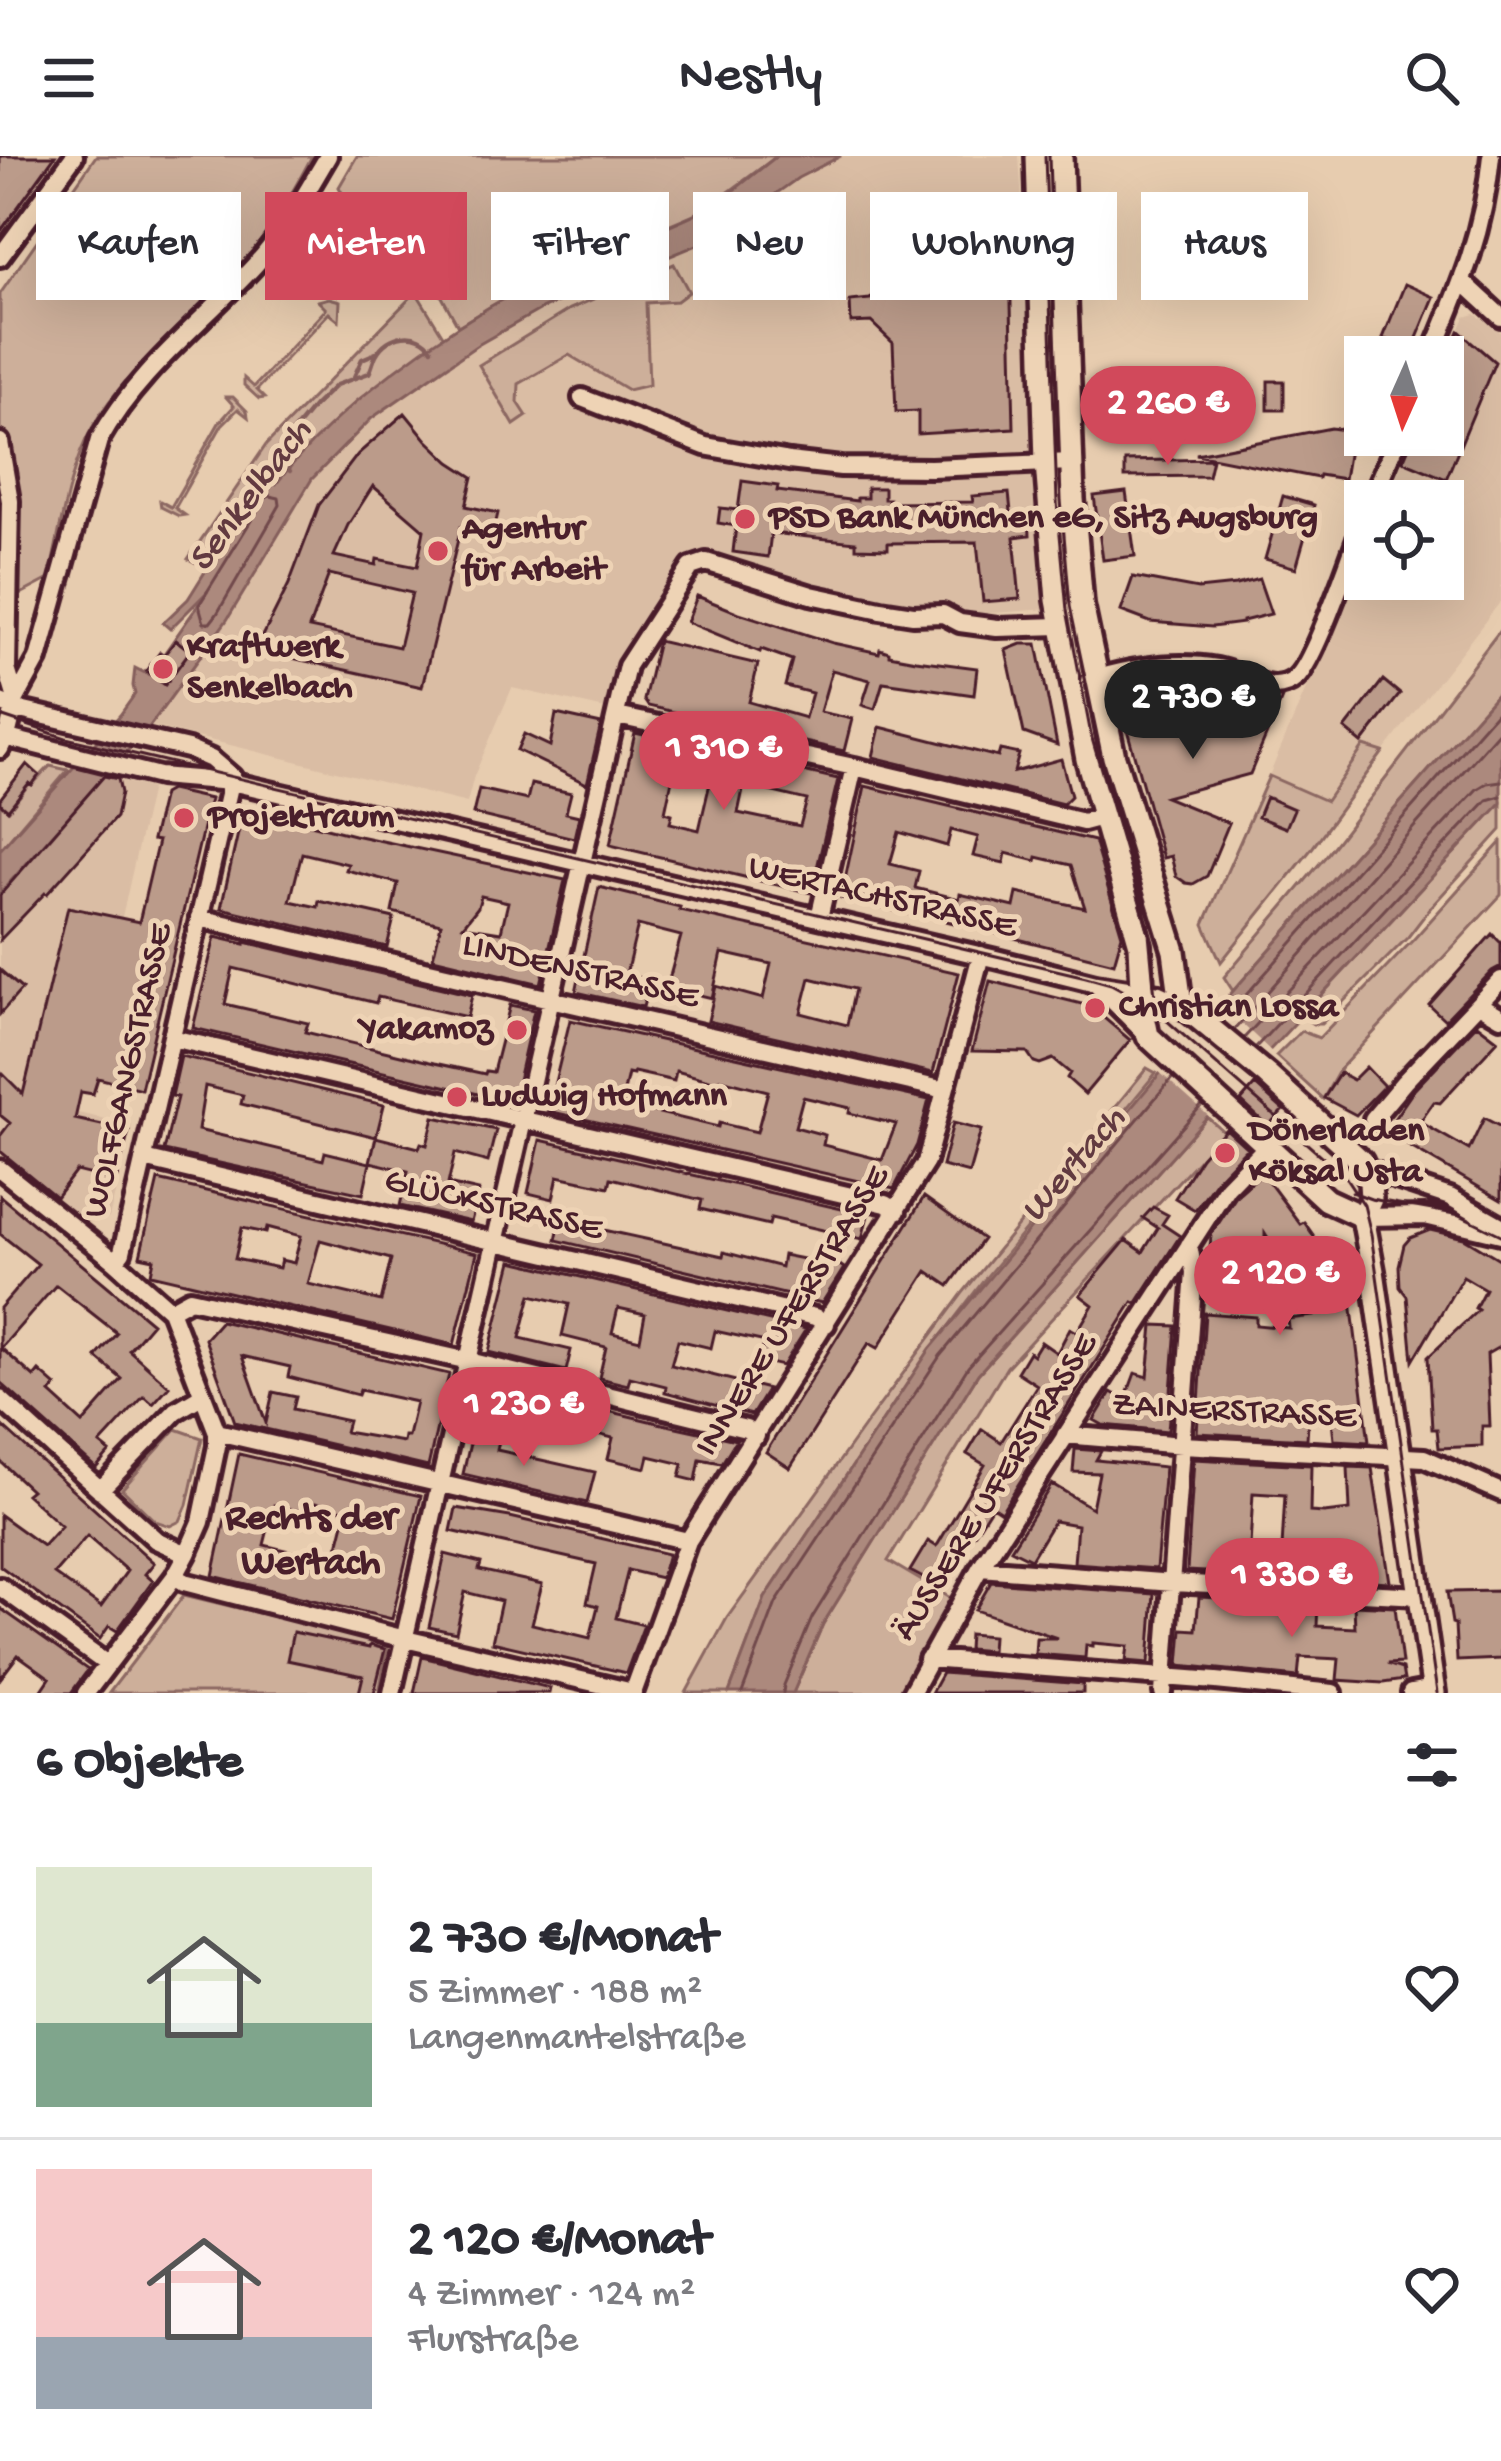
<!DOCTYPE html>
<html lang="de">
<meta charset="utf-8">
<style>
:root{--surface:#fff;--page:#f2f2f3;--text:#2b2b33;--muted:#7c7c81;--line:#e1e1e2;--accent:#d1495b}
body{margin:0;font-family:"Gochi Hand",sans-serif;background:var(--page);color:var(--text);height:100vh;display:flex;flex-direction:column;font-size:45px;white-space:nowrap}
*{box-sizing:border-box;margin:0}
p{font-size:39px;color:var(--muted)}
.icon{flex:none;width:66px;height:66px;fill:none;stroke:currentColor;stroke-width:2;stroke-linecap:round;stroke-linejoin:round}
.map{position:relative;height:1537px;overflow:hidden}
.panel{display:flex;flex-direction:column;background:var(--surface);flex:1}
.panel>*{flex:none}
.top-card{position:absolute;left:36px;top:36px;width:1431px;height:108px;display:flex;gap:24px}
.needle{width:78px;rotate:183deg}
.tools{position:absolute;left:1344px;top:180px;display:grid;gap:24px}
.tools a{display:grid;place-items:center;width:120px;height:120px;border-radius:0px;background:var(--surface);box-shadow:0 12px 48px #0002;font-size:60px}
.price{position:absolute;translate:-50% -102px;padding:0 27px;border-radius:42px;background:var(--accent);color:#fff;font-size:39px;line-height:78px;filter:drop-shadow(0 3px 6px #0008)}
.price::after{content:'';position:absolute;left:50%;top:72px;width:36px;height:27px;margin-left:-18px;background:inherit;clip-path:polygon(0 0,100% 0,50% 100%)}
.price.on{background:#222;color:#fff}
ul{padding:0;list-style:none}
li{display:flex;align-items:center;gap:36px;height:300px;padding:0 36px}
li+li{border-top:3px solid var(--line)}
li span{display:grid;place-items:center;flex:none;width:336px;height:240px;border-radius:0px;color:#555}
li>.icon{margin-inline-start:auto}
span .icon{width:144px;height:144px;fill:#fffc;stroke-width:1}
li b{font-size:51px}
h2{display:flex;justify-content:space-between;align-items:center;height:144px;padding:0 36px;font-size:51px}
.tag{padding:0 42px;border-radius:0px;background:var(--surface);box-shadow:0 12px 48px #0002;font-size:42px;line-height:108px}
.tag.on{background:var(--accent);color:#fff}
header{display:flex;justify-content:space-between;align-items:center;height:156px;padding:0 36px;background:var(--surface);font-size:54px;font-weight:600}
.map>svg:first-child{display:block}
</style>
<header><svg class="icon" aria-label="menu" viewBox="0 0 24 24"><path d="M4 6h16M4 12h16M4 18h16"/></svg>Nestly<svg class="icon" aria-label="search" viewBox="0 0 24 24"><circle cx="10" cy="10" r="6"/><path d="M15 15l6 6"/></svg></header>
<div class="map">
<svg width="1501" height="1537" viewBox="0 0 1501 1537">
<rect width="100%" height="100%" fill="#e7ccaf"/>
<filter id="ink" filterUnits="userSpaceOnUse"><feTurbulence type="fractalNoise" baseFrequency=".00833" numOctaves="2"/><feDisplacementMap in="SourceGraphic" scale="24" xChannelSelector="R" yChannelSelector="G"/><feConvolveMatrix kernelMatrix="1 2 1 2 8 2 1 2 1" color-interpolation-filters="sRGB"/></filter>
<g filter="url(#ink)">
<!-- built -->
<path fill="#dabda4" d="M841,0h178l29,453 -97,7 -113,-17 -141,-36 -87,147 -98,-22 -38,88 -7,27 -315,-77 75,-106 85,-141 26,-29 44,-40 94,-64 67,-38 239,-119z
M1475,158l26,18v269l-118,151 -19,-6 -38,55 -57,-25 96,-226v29h78v-78h-57l28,-66h29v-67l22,-51z
M104,620l47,12 -73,325 54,12 -23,93 -26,5 -83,-71v-258z"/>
<!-- green -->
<path fill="#cdaf9a" stroke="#8c6762" stroke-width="3" d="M96,0h216c-25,48 -56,97 -94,137 -43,44 -96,80 -126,135 -24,42 -32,104 -43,151l-49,26v-311z
M357,0h420l-71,53 -177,75 -71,42 -17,-31 -40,-42 -47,-38 -15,-28z
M674,108l15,28 -12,9 -31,2 3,82 -21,5 -59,-35 -50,29 -1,18 9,14 -13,9 -35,-60 91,-56z
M416,136l28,45 -87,64 -81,84 -16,-1 -53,84 -19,-9 78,-114z
M329,142l11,3 -1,20 -10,-8 -72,77 8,8 -6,1 -15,-14v-7l10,9 72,-78 -8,-8z
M226,241h7l14,14 1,6 -10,-8 -16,16 -47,83 10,7 -6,1 -18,-9 -1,-6 11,6 48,-84 15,-17z
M1501,473v60l-268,302 -9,-14 102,-121z
M1364,590l19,6 -70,95 -92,115 -17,-38 65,-148 57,25z
M50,610l18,4 -68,80v-46l9,6 20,-26 3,1z
M1501,647v27l-70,77 -23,30 -87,87h-8l-11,-8z
M1501,686v53l-161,174 -17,30 -47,-43 25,-25 18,7 94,-98z
M1147,912l9,5 -168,202 -63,82 -160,241 -36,95h-43l41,-75 141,-197 94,-127z
M1207,961l17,15 -217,235 -119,194 71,42 -48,90h-118l30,-69 155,-250z
M176,1273l26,9 -15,67 -7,16 -10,5 -15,-5 -33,-32z
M184,1439l204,49 -9,49h-270z"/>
<!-- water -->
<path fill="#ac897d" stroke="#855f5c" stroke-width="3" d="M777,0h64l-43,22 -86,61 -169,69 -67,38 -104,72 -60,61 -85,141 -77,106 -150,167v-43l120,-135 15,-21 -2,-8 2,-18 14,7 59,-84 -38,38 -7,-6 25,-24 72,-115 7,-2 9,2c62,-79 162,-150 250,-198 56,-31 120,-47 177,-76 26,-13 50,-36 74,-54z
M1501,533v114l-294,314 -229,257 -155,250 -30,69h-64l36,-95 165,-249 226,-271z"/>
<!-- pier -->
<path fill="#e7ccaf" d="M1217,844l57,54 -61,66 -57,-51z"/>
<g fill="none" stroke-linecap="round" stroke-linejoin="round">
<!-- shore -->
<path stroke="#71494c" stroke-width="3" d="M270,340l9,2 1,7 -63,109 -7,9h-6l-5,-18 66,-107z
M1223,865l278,-314
M1234,874l267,-301
M1244,882l233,-249 10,-6 14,-2
M1255,892l232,-248 14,-4
M742,1537l34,-90 164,-247 233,-279
M783,1537l1,-8 28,-67 156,-251 234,-262"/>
<!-- stream -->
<path stroke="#855f5c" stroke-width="4.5" d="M354,221l8,-18 14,-6
M290,315l-14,-14 2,-7 36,-44 22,-21 33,-12c3,-5 4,-12 7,-18 11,-22 43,-27 56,-6"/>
</g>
<!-- building -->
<path fill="#bb9b8a" stroke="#4a1f2b" stroke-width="3" fill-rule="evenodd" d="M0,0h55l-55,76z
M942,53v3l51,-1v10l16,-1 5,208 -96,6v-23l-22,1 -3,-69 -22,-21 -20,1 -1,-22 20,-2 21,-22 -4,-67z
M1405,128l29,13 -22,53 -29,-12z
M1459,175l36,31 -49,117 -43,-18 11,-26h29v-67z
M1268,225h16v29h-16z
M405,257l22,27 23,22 23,15 -7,29 32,7 -5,22 -32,-8 -39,160 -166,-37 33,-66 30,-79 39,-51zM373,330l51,44 -7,37 -40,-8 -1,6 -42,-9 14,-31zM329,418l83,19 -13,54 -90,-19z
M1331,272l21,3 -8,48 -25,-4 -1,3 -122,-24z
M1212,303l-4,17 -83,1v-16z
M742,325l36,5 -1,5 80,10v-3h10v-10h17v11h5v4l84,-1 -1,-6 37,-3 3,28 17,-2 1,16 -16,2 6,62 -37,3 -6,-60 -89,1v6l-32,-1v-6l-85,-9 -3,24 -35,-5 3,-26 -18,-3 2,-15 18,2z
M1126,336l9,64 -32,4 -9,-64z
M1283,340l31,9 -18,63 -31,-9z
M1133,421l65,12 38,-4 23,-6 12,35 -28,7v2l-31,4 -62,-5 -29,-11z
M697,440l42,17 94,30 46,10 1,-4 9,3v3l27,5 61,8 -3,27 -91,-13 -8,27 -13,-4 8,-25 -38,-10 -12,42 32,7 -8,32 -196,-45 -4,-6 14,-59 100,23 -9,38 56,16 7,-25 -27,-7 7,-26 -31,-11 -1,3 -73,-30z
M176,484l14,11 -25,34 -19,-14 14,-19 4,3z
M1021,488h16l20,101 -33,-12 -18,-83z
M1383,524l17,14 -38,49 -17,-14z
M1159,533l89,4 18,5h16l-32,76 -85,23 64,26 -22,53 -14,8 -7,-1 -10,-7 -5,-20 -8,2 -44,-157z
M556,558l45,10 -14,60 -70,-34 7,-16 26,12z
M880,571l118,30 2,-7 19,4 -5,18 47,-13 10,37 -8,8 -190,-47z
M635,577l203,46 -27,114 -201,-48zM673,619l37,8 -11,47 -29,-7 2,-9 -7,-2zM744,629l63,15 -7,26 -62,-13z
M27,608l12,11 -7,10 -3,-2 -21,27 -8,-7v-4z
M104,620l14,3 3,14 -5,24 -69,77 -2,-1 -45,47v-45z
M531,628l40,9 -5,20 13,3 -5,22 -101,-24 6,-25 48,11z
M865,630l229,55 28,94 -8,28 -204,-51 -1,2 -68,-16zM951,674l27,7 -5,19 31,7 2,-10 30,8 1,-4 34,8 14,43 -68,-15 -3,14 -54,-13 -1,5 -44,-11 4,-17 -29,-7 9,-32 48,14z
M170,634l40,9 -69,290 -43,-11 -5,16 -12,-2 -6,27 54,12 -13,50 -40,-10 -20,26 -56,-46v-15l10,-13 -10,-8v-44l23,23 45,-187 71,15 19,-81 -6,-1 11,-46z
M1266,641l28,12 -8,19 -28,-11z
M244,651l110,28 211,45 -24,104 -108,-26 8,-34 -49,-12 6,-29 -52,-13 2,-6 -46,-11 -12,48 28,6 1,-6 75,17 -7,29 -166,-39zM481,740l27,6 -7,30 -38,-6 15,-19z
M599,731l81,20 -1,3 280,63 -26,100 -225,-52 8,-35 47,13 8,-35 -49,-11 -10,45 -45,-11 14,-51 -43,-11 -12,49 24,7 -7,26 -67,-15zM810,822l45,11 -8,36 -46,-12z
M1492,778l9,9v23l-9,5 -47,49 -16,-15z
M215,781l30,7v-2l227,53 -5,22 -89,-20 -2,6 -143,-35 -8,36 83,19 -3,9 129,31 51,11 1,-3 7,1 17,-67 24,5 -21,92 -320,-74z
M0,814l22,19 -22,25z
M990,825l100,25 40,34 -45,54 -18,-16 3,-5 -17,-14 -13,5 -6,-2 -7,-10 -55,-1z
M570,864l359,80 -12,45 -23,44 -346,-78zM676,915l44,12 1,-4 47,12 -11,41 -38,-9 -1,4 -97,-23 7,-30 5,1 1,-3 40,9zM803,941l47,11 -1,5 47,11 -14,36 -59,-15 2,-10 -30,-8z
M1477,868l21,16 -58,63 -6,-1 -14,20 49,28 15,-32 17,9v73l-116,-68 29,-42z
M181,900l203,49 -8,32 -135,-33 2,-9 -38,-9 -7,44 125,30 2,-8 45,11 -7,31 -199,-43 13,-54 -5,-1z
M1366,911l18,19 -28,29 -32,-17 16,-25 13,7z
M1255,929l28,25 -15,16 -27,-25z
M434,961l62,13 -8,32 -33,-9 -7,31 31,7 -8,31 -71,-16 8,-35 -38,-9 6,-25 43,11 2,-5 6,2z
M953,967l28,7 -12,43 -27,-7z
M1226,973l21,19 -29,30 -23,32 -20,-12 26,-41z
M540,984l328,75 -6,24 -91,-21 -2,7 -69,-16 2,-9 -91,-22 -2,9 -51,-11 -5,23 -25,-6z
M1262,1017l38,51 4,-2 40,57 4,-1 21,164 -35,-2 -2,-21 -24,3 -1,17 -110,-6 8,-120 51,4v8l33,3 -1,-9 26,-3 -1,-13 5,-1 -3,-27 -23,2 -27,-43v6l-38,26 -18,-1 2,-30 26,-40z
M158,1024l319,73 -23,92 -303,-71 3,-15 -14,-3zM267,1071l34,9 -7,27 -13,-3 -2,8 -44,-9 7,-31 24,5zM320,1084l71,19 -10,42 -73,-17z
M0,1040l152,127 -23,27 40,36 -16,18 -9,-8 -44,48 10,8 -14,16 -96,-86v-74l38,-44 -38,-30zM56,1129l61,48 -21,24 26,22 -39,44 -33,-30 6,-7 -17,-15 -5,6 -33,-29z
M924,1041l59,42 -34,47 -22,-15 -49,77 -9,-5 -79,125 -24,-16z
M1153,1051l15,8 -6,9 18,12 -44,68 -3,-2 -132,210 -9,-6 -19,30 -2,-1 -31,52 -30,-16 18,-30 8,5 2,-2 47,-79 -18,-11 15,-25 19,13 36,-57 -20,-13 12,-20 4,3 8,-13 16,11 13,-25 7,4 16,-27 -13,-10 10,-12 36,-43 17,12 15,-24 -15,-10z
M562,1056l35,8 -2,8 128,28 1,-4 57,15 2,-12 35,7 16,-1 10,7 -22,35 -266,-63z
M1430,1074l34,8 37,22v86l-14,8 3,72h-8v20l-43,2 -2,-19h-5l-4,-72 50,-47 -3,-2 10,-19 -22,-13 -50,85 -6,-65 -7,-9 -1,-21 5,-21 6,-7z
M512,1105l254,59 40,9 -23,37 -27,-6 10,-18 -51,-11 -4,17 -33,-8 -7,25 97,24 -16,26 -87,-23 1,-6 -36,-9 -2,8 -29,-7 7,-31 -44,-11 7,-32 -38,-9 -11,43 51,12 -5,21 -77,-19zM618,1152l27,6 -5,26 -28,-7z
M221,1165l228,53 -21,93 -193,-45 -30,-83zM242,1200l48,11 -2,10 70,18 2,-5 56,12 -8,34h-4l-1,6 -58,-10 3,-11 -55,-12 3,-12 -23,-5 -7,31z
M1153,1169l23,1 -8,105 -65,-6 -9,-5 17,-28 14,8 10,-27 13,4z
M537,1238l121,29 78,17 -14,23 -22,-4 -4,22 -16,-4 3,-13 -34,-8 -3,12 -38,-9 5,-21 -55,-14 -1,6 -27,-6z
M0,1268l154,139 -9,11 8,7 -36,50 -8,-5 -9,13 -100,-73v-51l43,31 18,-20 -35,-32 5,-4 -31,-29zM87,1380l40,35 -26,36 -47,-33z
M474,1270l27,5 -4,19 98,22 -8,31 -124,-29z
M1075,1293l26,2 -5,9 69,7 -9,102 -82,-6 3,-38 -23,-4 -23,38 -20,-10 41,-65 40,24 7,-35 -26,-1z
M239,1298l182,42 -29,123 -179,-43zM315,1347l32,8 -13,51 -70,-17 10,-40 38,9z
M1194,1303l117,6 -1,47 14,1 26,-3 -2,-43 24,1 18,114 -203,-11zM1253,1337l32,2 -3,53 -32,-1z
M456,1352l54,9 158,37 -7,24 -33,-8 -12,48 28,7 -18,48 -134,-31 9,-41 -36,-9 -9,41 -27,-6 16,-73 36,9 -2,7 63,14 -10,40 58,14 8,-32 -11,-3 9,-39 -145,-33z
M991,1426l163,12 -5,69 -23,-2 2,-15 -35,-3v3l-7,-1 -1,13 -50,-4 1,-16h21l-82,-28z
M1501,1435v68l-44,2 -2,-37 -3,-1 -5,-31z
M1199,1441l42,2v4h8v3l36,1v-5l33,1 -1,23 38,2 -1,-23 41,2 7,56 -15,1 15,5 2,11 -21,3 -46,-3 2,-21 -39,-2 -2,20 -119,-12 3,-36 14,1z
M0,1452l88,62 -17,23h-31l10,-15 -32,-23 -18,24z
M293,1476l76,16 1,-3 15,4 -11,44h-15l4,-17 -76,-16z
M969,1478l23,2 -1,15 -23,-2z
M422,1501l128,31 -1,5h-135z
M942,1517l141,11v9h-152z"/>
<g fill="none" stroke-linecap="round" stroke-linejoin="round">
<defs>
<path id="minor" d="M0,101l74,-101
M1463,126l38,35
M1431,201c29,-69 53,-125 60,-201
M582,242l123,48 84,15 52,6 90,1 140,-6
M0,286l10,59 -3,168 9,30
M1371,345l28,-66
M1098,522c38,-11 79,-17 119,-10 25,4 55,31 79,10 19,-16 58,-132 69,-162
M0,546l20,8 168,39 23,10 21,18 -1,5
M617,560l237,51 229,55 19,-5
M0,580l159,40 72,6 765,177 100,25 63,10 22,10
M0,593l8,-17 8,-33 22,-40 61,-219c39,-70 103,-117 156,-175 29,-31 51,-72 73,-109
M199,762l746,172
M819,762l35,-151
M1096,828l52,52
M1479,848l22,13
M172,882l645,150 69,16 11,7
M1373,963l31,-37 97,-102
M144,1003l671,158 11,7
M0,1013l115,92 55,49 47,122v14l-16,76 -14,32 -12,22 -89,117
M1366,1013l84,28 51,29
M1363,1061l62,-1 76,18
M115,1105l7,-9 109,-470
M170,1154l20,-11 279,62 277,68 10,7
M0,1243l156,141 31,14
M217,1276l471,109
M1065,1279l117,10 242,13 77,34
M100,1334l76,-79 27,-16
M980,1412l193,15 247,13
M175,1420l9,6 221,57 228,53
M0,1431l107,77
M928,1503l288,22 117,12
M392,1537l235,-1027 64,-99 15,-5 105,33 70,15 32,5 30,-1 17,9 37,5 63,-2
M633,1537l55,-152 238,-379 55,-207
M911,1537l69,-125 247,-381 40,-41
M1163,1537l31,-421 -5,-27
M1411,1537l22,-4"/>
<path id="major" d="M1037,0l9,307 11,137 30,159 53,186 3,66 5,25 178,164 37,17
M1061,0l12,343 9,106 32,152 60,194 7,53 86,71 94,86 9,21 1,17 -8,18 10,54 61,422"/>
</defs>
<!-- minor casing -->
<use href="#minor" stroke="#4a1f2b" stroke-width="26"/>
<!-- major casing -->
<use href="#major" stroke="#4a1f2b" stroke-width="30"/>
<!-- minor -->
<use href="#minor" stroke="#eed3b5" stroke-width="16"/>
<!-- major -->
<use href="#major" stroke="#eed3b5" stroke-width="21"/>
<!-- tram -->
<path stroke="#4a1f2b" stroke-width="3" d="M1045,0l12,346 10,108 24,125 58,198 6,64 7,22
M0,560l66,22 1020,239 25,7 37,20 198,174 18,27 7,29 66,459
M1352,1036l19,7 89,16 41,20"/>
</g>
</g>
<!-- markers -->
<g fill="#d1495b" stroke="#eed3b5" stroke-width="4.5">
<circle cx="745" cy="363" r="12"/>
<circle cx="438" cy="395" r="12"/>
<circle cx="163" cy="513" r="12"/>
<circle cx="184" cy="662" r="12"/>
<circle cx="1095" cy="852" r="12"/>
<circle cx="517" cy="874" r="12"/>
<circle cx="457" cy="941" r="12"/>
<circle cx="1225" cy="997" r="12"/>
</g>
<g text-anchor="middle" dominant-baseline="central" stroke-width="10" stroke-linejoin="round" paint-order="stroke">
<!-- poi labels -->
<g font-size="36" font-weight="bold" fill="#4a1f2b" stroke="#eed3b5" text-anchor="start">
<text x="769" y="363">PSD Bank München eG, Sitz Augsburg</text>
<text x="462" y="374">Agentur<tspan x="462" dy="41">für Arbeit</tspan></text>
<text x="187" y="492">Kraftwerk<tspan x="187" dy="41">Senkelbach</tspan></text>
<text x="208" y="662">Projektraum</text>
<text x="1119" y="852">Christian Lossa</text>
<text x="493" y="874" text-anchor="end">Yakamoz</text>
<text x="481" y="941">Ludwig Hofmann</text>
<text x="1249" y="976">Dönerladen<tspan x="1249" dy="41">Köksal Usta</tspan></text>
</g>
<!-- street labels -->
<g font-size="36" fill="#4a1f2b" stroke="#eed3b5">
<text transform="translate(882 743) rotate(13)">WERTACHSTRASSE</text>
<text transform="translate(580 817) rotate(13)">LINDENSTRASSE</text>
<text transform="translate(130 915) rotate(-77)">WOLFGANGSTRASSE</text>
<text transform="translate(493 1051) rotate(13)">GLÜCKSTRASSE</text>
<text transform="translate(794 1156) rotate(-58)">INNERE UFERSTRASSE</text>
<text transform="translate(1234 1257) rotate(3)">ZAINERSTRASSE</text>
<text transform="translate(997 1332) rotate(-58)">ÄUSSERE UFERSTRASSE</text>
</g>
<!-- water labels -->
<g font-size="39" font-style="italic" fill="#623a40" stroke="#eed3b5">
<text transform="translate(252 341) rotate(-53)">Senkelbach</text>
<text transform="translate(1075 1010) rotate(-49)">Wertach</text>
</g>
<!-- neighbourhood labels -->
<g font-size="39" font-weight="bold" fill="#4a1f2b" stroke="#eed3b5">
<text x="311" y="1364">Rechts der<tspan x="311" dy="45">Wertach</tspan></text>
</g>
</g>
</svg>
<div class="tools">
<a><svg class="needle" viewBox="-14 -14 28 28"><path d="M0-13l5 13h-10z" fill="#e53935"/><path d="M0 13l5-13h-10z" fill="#7c7c81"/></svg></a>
<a><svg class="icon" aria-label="locate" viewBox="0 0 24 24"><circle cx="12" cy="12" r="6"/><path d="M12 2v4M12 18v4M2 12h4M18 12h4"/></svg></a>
</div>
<b class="price" style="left:1168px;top:312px">2 260 €</b>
<b class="price on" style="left:1193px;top:606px">2 730 €</b>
<b class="price" style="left:724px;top:657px">1 310 €</b>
<b class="price" style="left:1280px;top:1182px">2 120 €</b>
<b class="price" style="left:524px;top:1313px">1 230 €</b>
<b class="price" style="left:1292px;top:1484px">1 330 €</b>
<div class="top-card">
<a class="tag">Kaufen</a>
<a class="tag on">Mieten</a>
<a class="tag">Filter</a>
<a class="tag">Neu</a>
<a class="tag">Wohnung</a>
<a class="tag">Haus</a>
</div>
</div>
<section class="panel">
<h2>6 Objekte<svg class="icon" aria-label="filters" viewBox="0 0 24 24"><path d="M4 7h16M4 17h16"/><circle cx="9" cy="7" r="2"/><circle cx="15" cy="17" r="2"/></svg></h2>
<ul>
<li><span style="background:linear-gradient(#dfe7d0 65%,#7fa58c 0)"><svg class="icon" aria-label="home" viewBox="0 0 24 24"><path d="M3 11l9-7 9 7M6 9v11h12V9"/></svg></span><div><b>2 730 €/Monat</b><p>5 Zimmer · 188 m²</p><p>Langenmantelstraße</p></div><svg class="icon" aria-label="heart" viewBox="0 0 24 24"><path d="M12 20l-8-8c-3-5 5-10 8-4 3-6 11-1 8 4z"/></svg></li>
<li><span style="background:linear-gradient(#f6c9c9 70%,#9aa5b1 0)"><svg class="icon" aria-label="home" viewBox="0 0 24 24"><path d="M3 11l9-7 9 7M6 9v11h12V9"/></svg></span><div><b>2 120 €/Monat</b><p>4 Zimmer · 124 m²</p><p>Flurstraße</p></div><svg class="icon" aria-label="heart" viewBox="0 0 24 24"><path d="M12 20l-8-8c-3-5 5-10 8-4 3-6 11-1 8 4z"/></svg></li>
</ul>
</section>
